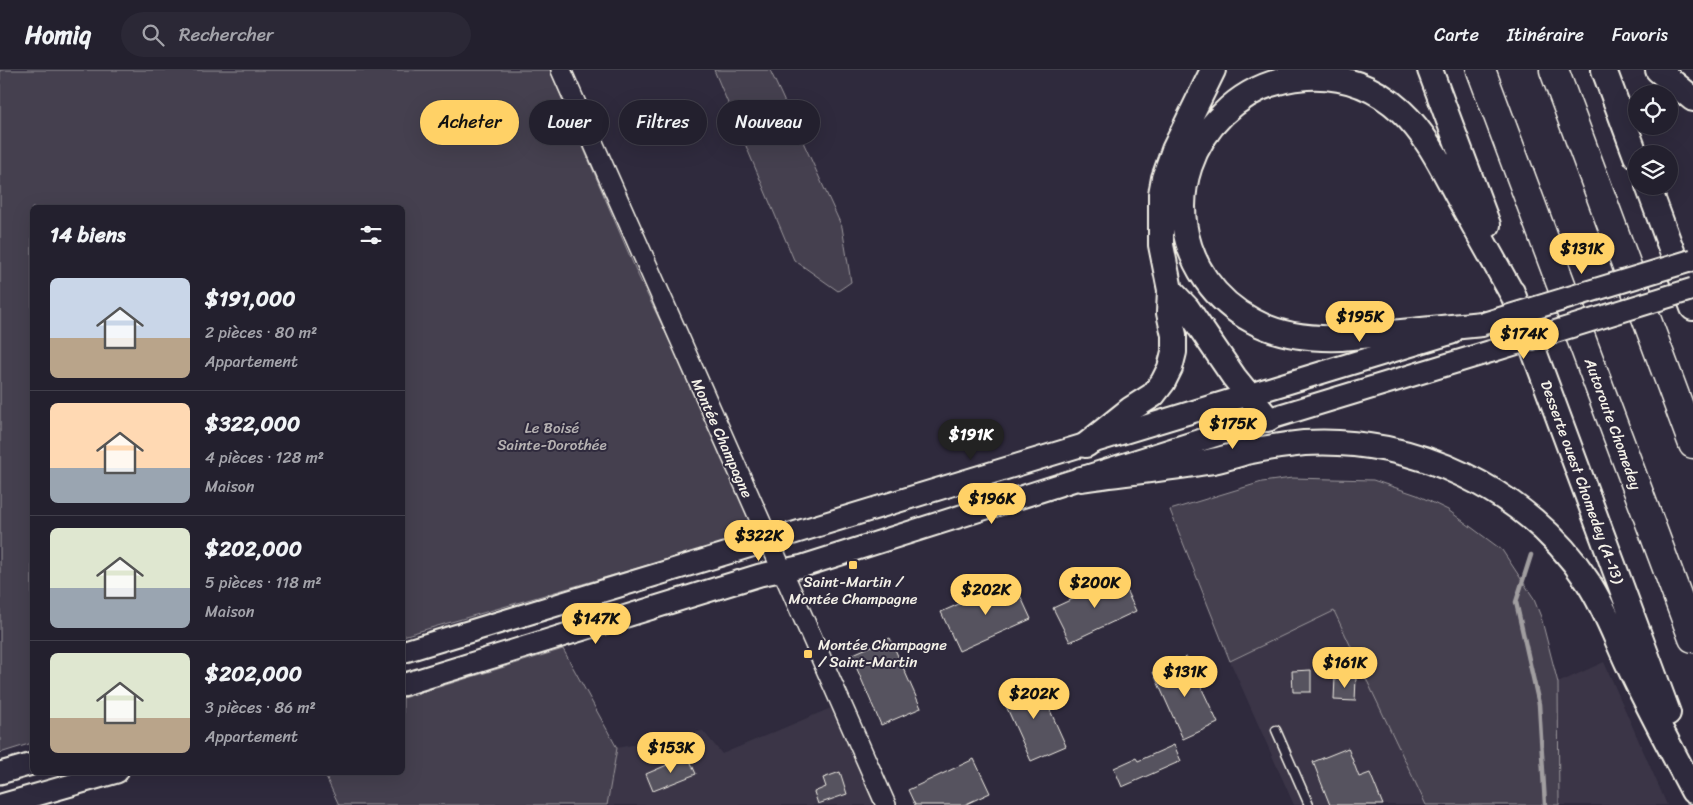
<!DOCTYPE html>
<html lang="fr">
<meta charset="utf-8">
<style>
:root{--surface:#23202e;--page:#2b2836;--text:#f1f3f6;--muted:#a3a3aa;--line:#403e4a;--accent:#ffd166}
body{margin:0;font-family:Sriracha,sans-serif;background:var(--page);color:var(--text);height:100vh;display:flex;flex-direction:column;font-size:19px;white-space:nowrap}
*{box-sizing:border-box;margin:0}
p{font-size:16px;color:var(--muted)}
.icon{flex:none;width:28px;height:28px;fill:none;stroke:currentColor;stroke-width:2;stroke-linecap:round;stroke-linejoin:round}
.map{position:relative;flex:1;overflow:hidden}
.drawer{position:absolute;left:30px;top:135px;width:375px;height:570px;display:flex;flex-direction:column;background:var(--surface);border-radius:8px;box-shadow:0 5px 20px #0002,0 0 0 1px var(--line)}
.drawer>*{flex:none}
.banner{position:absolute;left:420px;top:30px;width:475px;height:45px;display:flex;gap:10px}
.controls{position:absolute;left:1628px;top:15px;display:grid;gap:10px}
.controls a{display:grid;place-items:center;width:50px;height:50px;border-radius:50%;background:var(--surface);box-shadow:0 5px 20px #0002,0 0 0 1px var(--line);font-size:25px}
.price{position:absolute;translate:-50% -42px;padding:0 11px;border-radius:18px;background:var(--accent);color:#111;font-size:16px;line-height:32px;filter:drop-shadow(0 1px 2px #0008)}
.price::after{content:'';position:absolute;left:50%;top:30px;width:15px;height:11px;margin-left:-8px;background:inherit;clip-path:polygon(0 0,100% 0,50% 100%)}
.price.current{background:#222;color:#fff}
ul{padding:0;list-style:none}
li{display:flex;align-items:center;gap:15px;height:125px;padding:0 20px}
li+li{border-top:1px solid var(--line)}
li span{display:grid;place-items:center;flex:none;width:140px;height:100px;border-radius:8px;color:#555}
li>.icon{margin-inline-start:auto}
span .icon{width:60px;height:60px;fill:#fffc;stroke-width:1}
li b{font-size:21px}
h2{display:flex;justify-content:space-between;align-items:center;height:60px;padding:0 20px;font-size:21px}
.pill{padding:0 18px;border-radius:22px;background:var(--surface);box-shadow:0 5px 20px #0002,0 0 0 1px var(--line);font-size:18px;line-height:45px}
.pill.current{background:var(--accent);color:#111}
header{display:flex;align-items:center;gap:30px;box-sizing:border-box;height:70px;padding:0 25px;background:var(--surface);border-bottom:1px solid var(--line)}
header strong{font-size:24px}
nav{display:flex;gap:28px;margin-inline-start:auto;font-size:18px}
.search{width:350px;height:45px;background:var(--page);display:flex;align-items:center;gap:12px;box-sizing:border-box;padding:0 18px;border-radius:28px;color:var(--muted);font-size:19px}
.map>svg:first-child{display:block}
</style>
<header>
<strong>Homiq</strong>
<div class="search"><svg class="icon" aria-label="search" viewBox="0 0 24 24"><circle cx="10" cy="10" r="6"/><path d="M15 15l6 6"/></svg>Rechercher</div>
<nav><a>Carte</a><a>Itinéraire</a><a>Favoris</a></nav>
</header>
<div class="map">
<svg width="1693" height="735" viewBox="0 0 1693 735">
<rect width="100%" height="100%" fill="#2f2a3d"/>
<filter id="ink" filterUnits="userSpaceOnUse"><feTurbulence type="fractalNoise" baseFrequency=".02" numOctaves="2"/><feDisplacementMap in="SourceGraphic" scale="10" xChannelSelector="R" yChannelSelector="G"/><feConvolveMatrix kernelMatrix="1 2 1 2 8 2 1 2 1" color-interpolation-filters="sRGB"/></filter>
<g filter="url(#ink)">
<!-- built -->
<path fill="#3b3647" d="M1334,540l92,195h-132l-64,-144z
M1604,592l63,143h-108l-1,-122z
M831,638l43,97h-267l10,-57 86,-17 19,23z"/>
<!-- green -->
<path fill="#454050" stroke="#9c989c" d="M0,0h550l88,205 45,94 65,148c4,11 1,17 -10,22l-335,97 -1,-428h-370v535l-32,10z
M714,0h56l72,157 9,55 -13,9 -44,-31z
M1292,408l81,2 44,15 31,15 54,40 31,47 8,20 17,66 1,122h-133l-92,-194 -104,50 -60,-151 92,-28z
M563,579l54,99 -10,57h-268l-15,-32 78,-1 1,-74z"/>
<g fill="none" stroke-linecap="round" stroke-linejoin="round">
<!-- stream -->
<path stroke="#a19ea0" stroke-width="4.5" d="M1531,485l-15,47 23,102 6,101"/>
</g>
<!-- building -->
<path fill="#56525f" stroke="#f4f1e8" d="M1120,507l16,34 -66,31 -17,-34z
M1013,510l18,39 -72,32 -18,-39z
M890,568l31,70 -40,17 -30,-70z
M1187,587l31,66 -35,16 -30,-67z
M1311,600v22h-18l-1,-21z
M1335,607l21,1 -1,23 -21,-1z
M1036,609l30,67 -35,15 -30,-66z
M1174,675l7,16 -59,26 -8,-19 22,-10 2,3z
M1348,678l11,29 11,-4 13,32h-53l-17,-43z
M688,686l8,18 -43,17 -7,-17z
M974,689l16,34 -26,12h-49l-7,-15z
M840,702l7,22 -29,10 -4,-12 12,-5 -3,-9z"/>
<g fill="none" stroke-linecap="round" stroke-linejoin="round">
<defs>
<path id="service" d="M1276,660l33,75"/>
<path id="tertiary" d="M561,0l325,735"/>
<path id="secondary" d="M402,582l1050,-319
M402,615l358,-110 43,-9 465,-147 224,-68
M0,703l32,-9
M1,735l116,-33"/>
<path id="primary" d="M1430,0l58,155
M1604,0l32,86
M1658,0l35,29
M1648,116l45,122
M1170,220l17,18 47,69 34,42
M1512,222l156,421
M1482,254l-141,14c-31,1 -61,-2 -88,-17 -79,-42 -94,-145 -30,-207 23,-23 52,-35 84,-37 35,-2 68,10 94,34 25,23 40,54 56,84 19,34 38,68 57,102
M1086,375l45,-36 22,-14 10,-13 7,-14 4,-16v-17l-5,-22 1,-23 -9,-45v-51l3,-16 10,-28 39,-80
M1081,409c42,-6 84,-10 126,-17 13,-2 26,-6 39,-10 19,-4 39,-7 58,-9 109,-7 224,47 284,139 17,26 27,54 40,82 20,43 43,85 65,127"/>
<path id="motorway" d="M1481,0l212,568
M1554,0l139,374"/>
</defs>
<!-- service casing -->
<use href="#service" stroke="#f4f1e8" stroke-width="11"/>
<!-- tertiary casing -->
<use href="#tertiary" stroke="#f4f1e8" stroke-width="22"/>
<!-- secondary casing -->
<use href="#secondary" stroke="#f4f1e8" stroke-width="25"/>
<!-- primary casing -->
<use href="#primary" stroke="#f4f1e8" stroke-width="28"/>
<!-- motorway casing -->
<use href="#motorway" stroke="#f4f1e8" stroke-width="31"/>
<!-- service -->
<use href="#service" stroke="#2f2a3d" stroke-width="8"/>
<!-- tertiary -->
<use href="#tertiary" stroke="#2f2a3d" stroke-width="19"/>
<!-- secondary -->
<use href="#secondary" stroke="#2f2a3d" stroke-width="21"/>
<!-- primary -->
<use href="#primary" stroke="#2f2a3d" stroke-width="24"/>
<!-- motorway -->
<use href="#motorway" stroke="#2f2a3d" stroke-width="28"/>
<defs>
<path id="secondary-bridge" d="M1482,254l211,-64
M1492,281l201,-62"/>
</defs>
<!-- secondary-bridge casing -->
<use href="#secondary-bridge" stroke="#f4f1e8" stroke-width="25" stroke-linecap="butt"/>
<!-- secondary-bridge -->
<use href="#secondary-bridge" stroke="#2f2a3d" stroke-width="21"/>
</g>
</g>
<!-- markers -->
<g fill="#ffd166" stroke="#2f2a3d" stroke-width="2">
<rect x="848" y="490" width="10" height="10" rx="2.5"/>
<rect x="803" y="579" width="10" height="10" rx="2.5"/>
</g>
<g text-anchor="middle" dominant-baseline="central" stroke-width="4" stroke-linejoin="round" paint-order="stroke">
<!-- street labels -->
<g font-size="15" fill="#f4f1e8" stroke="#2f2a3d">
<text transform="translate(1613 354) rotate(70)">Autoroute Chomedey</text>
<text transform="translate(722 368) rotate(66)">Montée Champagne</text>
<text transform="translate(1582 412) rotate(70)">Desserte ouest Chomedey (A-13)</text>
</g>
<!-- park labels -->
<g font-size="15" fill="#b7b3b3" stroke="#2f2a3d">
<text x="552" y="358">Le Boisé<tspan x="552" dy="17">Sainte-Dorothée</tspan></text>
</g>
<!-- poi labels -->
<g font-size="15" fill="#f4f1e8" stroke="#2f2a3d">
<text x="853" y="512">Saint-Martin /<tspan x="853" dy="17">Montée Champagne</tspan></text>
<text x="818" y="575" text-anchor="start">Montée Champagne<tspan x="818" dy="17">/ Saint-Martin</tspan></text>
</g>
</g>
</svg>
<div class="controls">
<a><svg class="icon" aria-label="locate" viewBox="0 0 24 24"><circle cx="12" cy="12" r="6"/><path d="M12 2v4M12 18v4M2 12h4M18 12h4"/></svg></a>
<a><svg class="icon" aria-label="layers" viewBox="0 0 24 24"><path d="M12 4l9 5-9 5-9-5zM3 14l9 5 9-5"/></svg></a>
</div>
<b class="price" style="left:1582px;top:205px">$131K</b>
<b class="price" style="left:1360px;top:273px">$195K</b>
<b class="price" style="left:1524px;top:290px">$174K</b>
<b class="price" style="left:1233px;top:380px">$175K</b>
<b class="price current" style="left:971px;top:391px">$191K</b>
<b class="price" style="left:992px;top:455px">$196K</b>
<b class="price" style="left:759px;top:492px">$322K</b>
<b class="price" style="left:1095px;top:539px">$200K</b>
<b class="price" style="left:986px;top:546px">$202K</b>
<b class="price" style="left:596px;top:575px">$147K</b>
<b class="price" style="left:1345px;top:619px">$161K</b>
<b class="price" style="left:1185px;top:628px">$131K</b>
<b class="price" style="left:1034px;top:650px">$202K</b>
<b class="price" style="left:671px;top:704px">$153K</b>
<div class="banner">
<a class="pill current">Acheter</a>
<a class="pill">Louer</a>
<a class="pill">Filtres</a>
<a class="pill">Nouveau</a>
</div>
<section class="drawer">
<h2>14 biens<svg class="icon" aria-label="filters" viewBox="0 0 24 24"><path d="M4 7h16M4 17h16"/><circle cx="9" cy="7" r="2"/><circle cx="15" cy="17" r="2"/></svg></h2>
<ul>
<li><span style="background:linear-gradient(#c9d6e8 60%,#b9a48a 0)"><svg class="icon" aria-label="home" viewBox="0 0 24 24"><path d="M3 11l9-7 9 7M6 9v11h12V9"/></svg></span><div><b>$191,000</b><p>2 pièces · 80 m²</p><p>Appartement</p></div></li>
<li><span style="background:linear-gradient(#ffd9b3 65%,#9aa5b1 0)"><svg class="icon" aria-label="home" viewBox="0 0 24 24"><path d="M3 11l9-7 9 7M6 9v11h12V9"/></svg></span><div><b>$322,000</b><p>4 pièces · 128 m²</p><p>Maison</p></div></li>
<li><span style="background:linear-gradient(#dfe7d0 60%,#9aa5b1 0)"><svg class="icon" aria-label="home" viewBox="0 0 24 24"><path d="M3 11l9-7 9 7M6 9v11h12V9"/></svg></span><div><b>$202,000</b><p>5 pièces · 118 m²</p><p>Maison</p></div></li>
<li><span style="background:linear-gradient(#dfe7d0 65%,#b9a48a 0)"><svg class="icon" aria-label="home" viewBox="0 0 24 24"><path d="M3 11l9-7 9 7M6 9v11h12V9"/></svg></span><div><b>$202,000</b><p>3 pièces · 86 m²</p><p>Appartement</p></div></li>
</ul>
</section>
</div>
